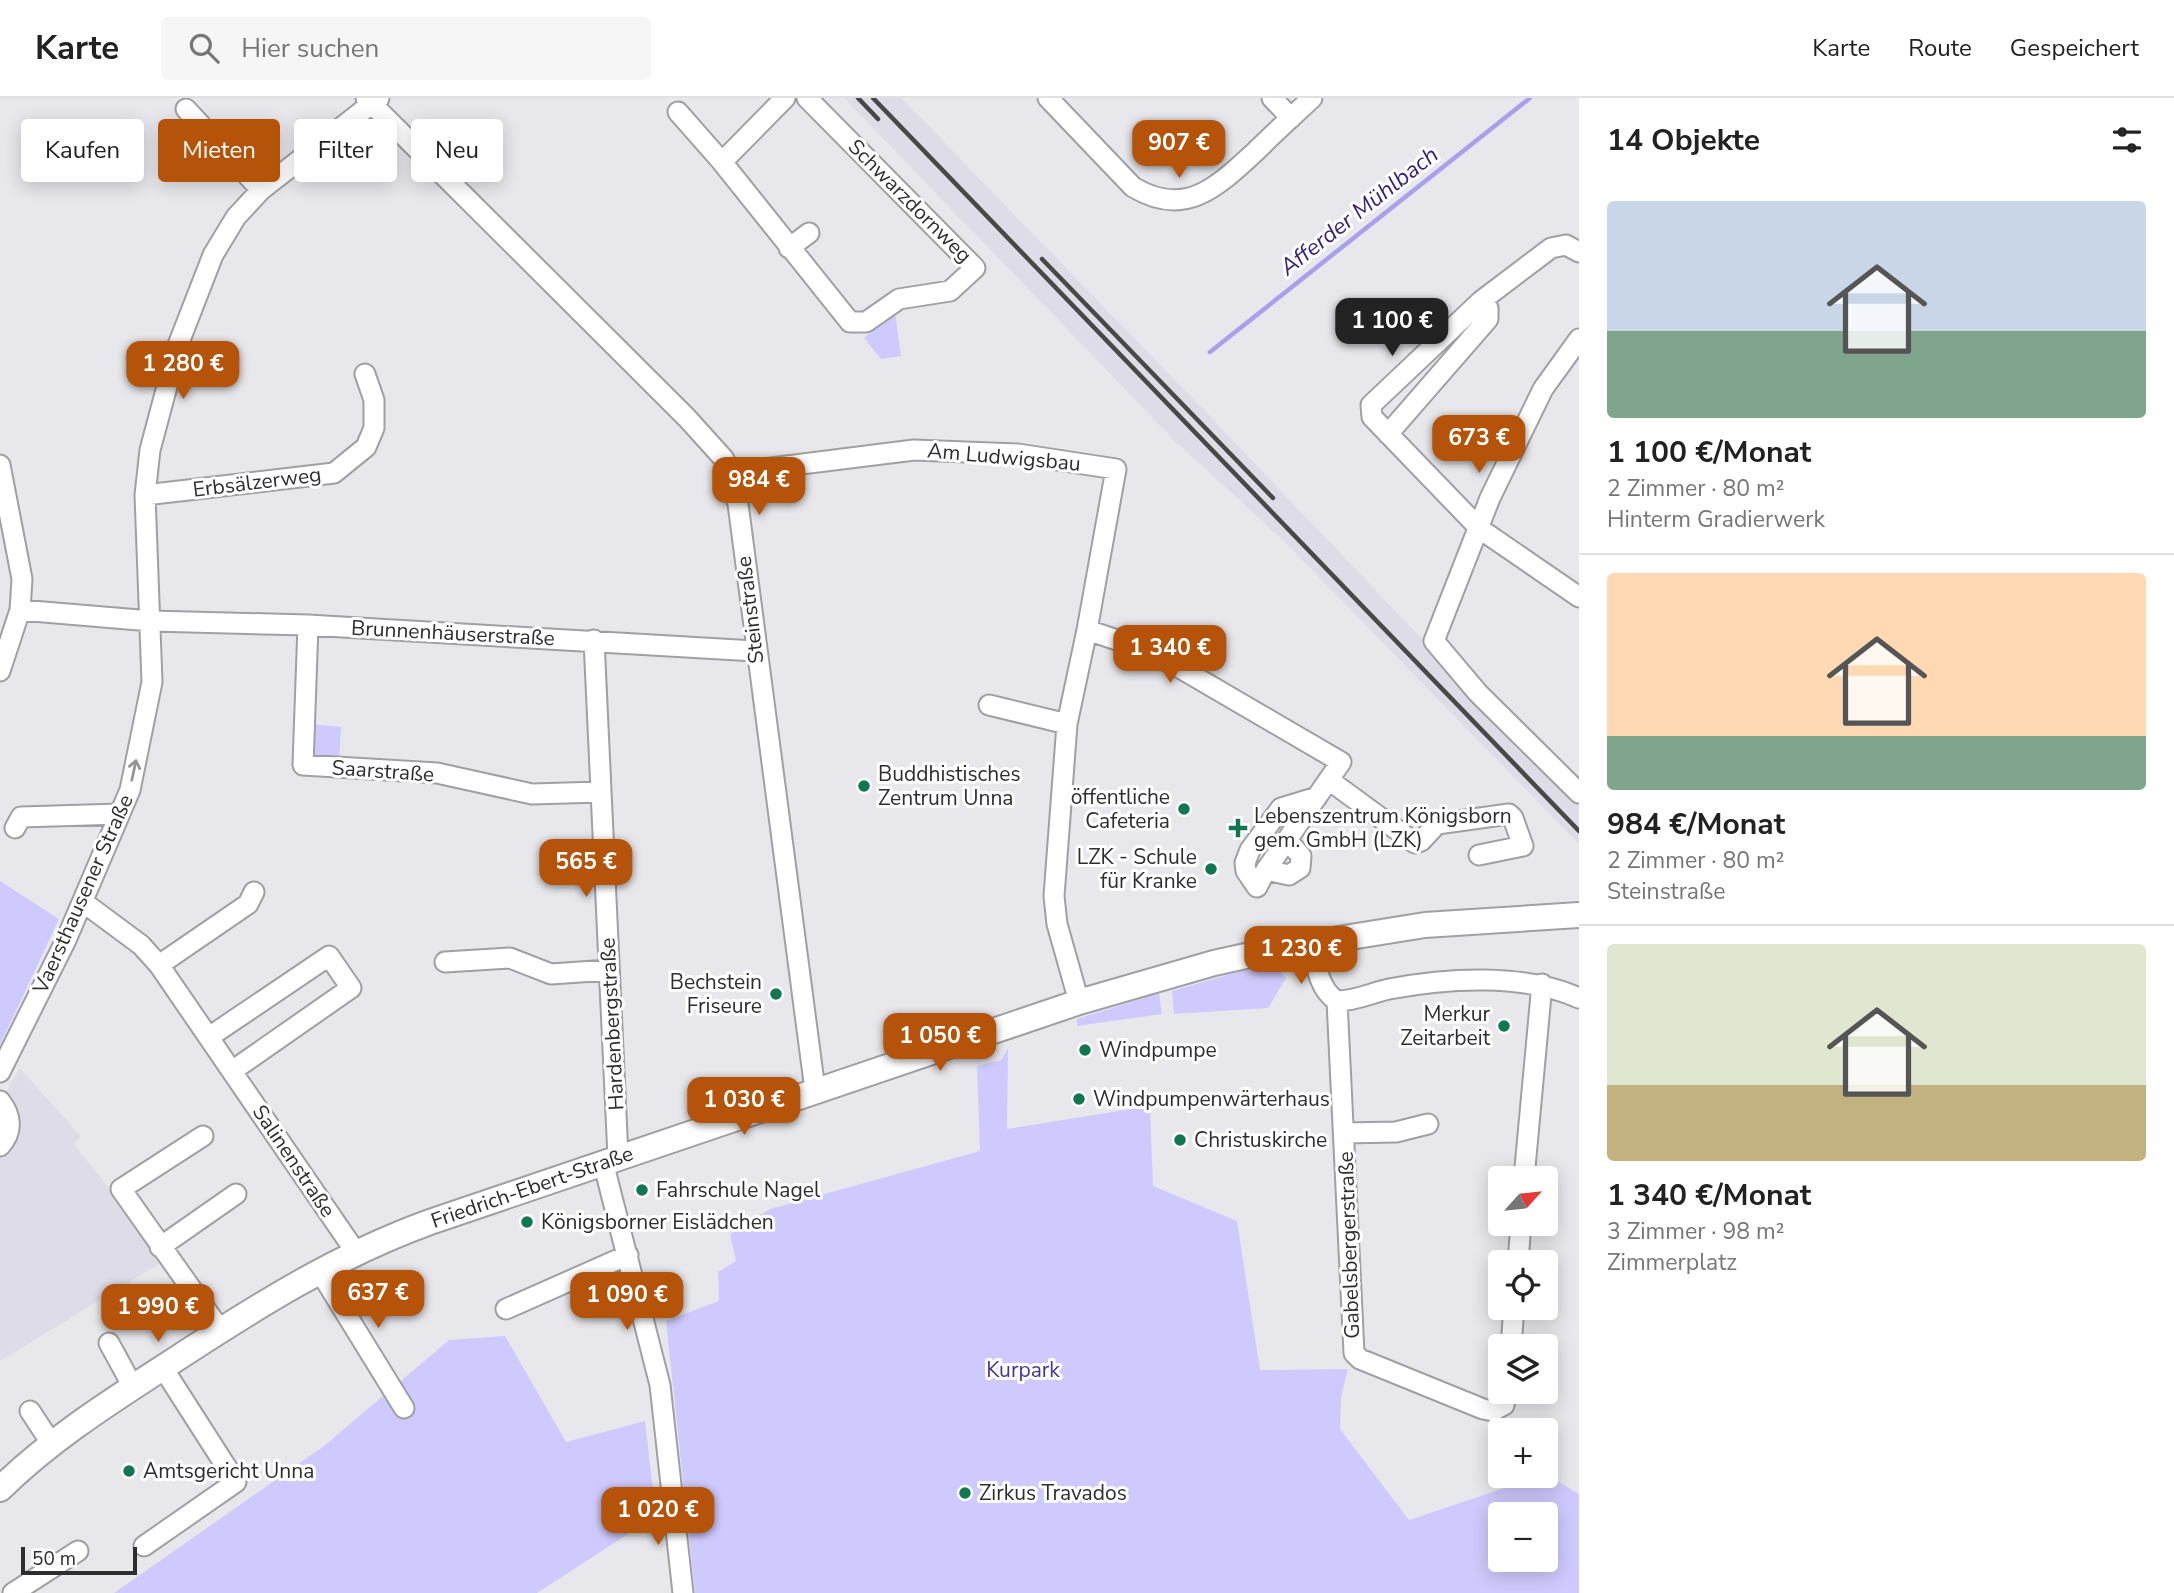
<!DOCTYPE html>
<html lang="de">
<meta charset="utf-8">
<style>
:root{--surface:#fff;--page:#f6f6f6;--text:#222;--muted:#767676;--line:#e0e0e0;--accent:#b45309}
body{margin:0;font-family:"Nunito Sans",sans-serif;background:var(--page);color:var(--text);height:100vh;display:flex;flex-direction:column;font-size:26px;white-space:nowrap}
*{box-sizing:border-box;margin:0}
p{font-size:23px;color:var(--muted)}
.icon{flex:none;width:38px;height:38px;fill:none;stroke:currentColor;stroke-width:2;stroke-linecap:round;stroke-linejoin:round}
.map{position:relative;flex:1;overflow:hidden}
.details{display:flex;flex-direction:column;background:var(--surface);width:595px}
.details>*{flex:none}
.guide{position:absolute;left:21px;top:21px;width:665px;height:63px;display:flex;gap:14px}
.needle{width:46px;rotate:63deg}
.tools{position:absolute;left:1488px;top:1068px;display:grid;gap:14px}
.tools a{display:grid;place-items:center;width:70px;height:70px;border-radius:7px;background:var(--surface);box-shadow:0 4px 18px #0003;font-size:35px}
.scale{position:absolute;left:21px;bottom:18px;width:116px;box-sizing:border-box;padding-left:7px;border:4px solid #2e2e2f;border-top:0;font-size:19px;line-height:24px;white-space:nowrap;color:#2e2e2f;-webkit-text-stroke:5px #fff;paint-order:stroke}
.price{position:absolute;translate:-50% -60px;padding:0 16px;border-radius:14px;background:var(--accent);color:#fff;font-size:23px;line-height:46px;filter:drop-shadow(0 2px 4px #0008)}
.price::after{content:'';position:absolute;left:50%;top:42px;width:21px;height:16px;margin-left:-10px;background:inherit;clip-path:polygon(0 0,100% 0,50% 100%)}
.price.selected{background:#222;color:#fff}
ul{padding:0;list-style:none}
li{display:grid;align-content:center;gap:14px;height:371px;padding:0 28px}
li+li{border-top:2px solid var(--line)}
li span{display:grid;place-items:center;height:217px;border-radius:7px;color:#555}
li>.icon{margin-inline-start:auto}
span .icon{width:126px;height:126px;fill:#fffc;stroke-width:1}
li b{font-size:30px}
h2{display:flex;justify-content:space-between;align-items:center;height:84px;padding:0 28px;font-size:30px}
.tag{padding:0 24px;border-radius:7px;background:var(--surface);box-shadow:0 4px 18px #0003;font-size:24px;line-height:63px}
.tag.selected{background:var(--accent);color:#fff}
header{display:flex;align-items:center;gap:42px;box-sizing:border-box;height:98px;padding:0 35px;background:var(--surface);border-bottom:2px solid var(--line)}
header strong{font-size:33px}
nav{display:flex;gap:38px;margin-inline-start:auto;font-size:24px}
.search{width:490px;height:63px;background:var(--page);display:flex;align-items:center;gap:18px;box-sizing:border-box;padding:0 24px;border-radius:7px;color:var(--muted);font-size:26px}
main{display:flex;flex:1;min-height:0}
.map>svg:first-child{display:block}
</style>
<header>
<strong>Karte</strong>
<div class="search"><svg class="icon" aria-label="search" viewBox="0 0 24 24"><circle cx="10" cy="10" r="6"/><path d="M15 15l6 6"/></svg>Hier suchen</div>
<nav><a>Karte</a><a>Route</a><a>Gespeichert</a></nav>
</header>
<main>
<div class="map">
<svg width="1579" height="1495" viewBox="0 0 1579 1495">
<rect width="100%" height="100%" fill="#e8e8ec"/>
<!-- built -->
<path fill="#dddce7" d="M844,0h57l299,308 379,398v40l-295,-303 -108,-99z
M20,970l61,69 -7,7 67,85 21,33 -162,99v-259z"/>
<!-- green -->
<path fill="#cfcafd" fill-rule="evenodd" d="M895,214l6,44 -20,3 -17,-21z
M311,626l30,3 -2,36 -24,-2 -6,-9z
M0,783l59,38 -59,126z
M1278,871l8,9 -18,30 -94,6 -2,-23 69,-20z
M1159,895l3,21 -85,12v-7z
M1008,950l-1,81 143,-23 3,80 84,35 23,149 88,-1 -7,28 -1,32 69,91 137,-46 33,20v99h-884l-29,-272 53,-20 -1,-29 18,-11 -6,-27 40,-25 210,-58 -3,-85 24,-6zM1500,1416h45v45h-45z
M505,1238l61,106 79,-21 11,95 -119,77h-423l210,-147 125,-106z"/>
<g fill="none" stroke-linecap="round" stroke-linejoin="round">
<!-- stream -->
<path stroke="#aa9fec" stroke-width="4.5" d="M1210,254l320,-254"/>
<defs>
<path id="minor" d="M366,0l321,320 37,41 14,45 77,586
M785,0l-63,64 128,160h16l33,-23 51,-8 25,-23 -168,-170
M1048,0l85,89c53,32 85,-1 123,-36 18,-18 37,-35 56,-53
M1272,0l19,20
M186,11l75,81 118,-92
M678,14l44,50
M789,150l20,-15
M1579,154l-13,-7 -15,3 -70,53 -110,104 1,12 108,112 99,68
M1579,241l-36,50 -53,109 -56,143 44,52 101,100
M1388,336l100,-115v-11l-7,-7
M0,367l22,114 -2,31
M730,375l184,-23 104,4 98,15 -29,161
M145,397l189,-22 32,-26 8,-19v-28l-9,-26
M308,527l-5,140 134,8 95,21 69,-2
M594,542l24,517
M0,573l20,-61 131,11 157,4 447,26
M989,607l78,19
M1329,682l86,63 6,-2 16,-17 72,-10 4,4 10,28 -44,9
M15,730l6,-11 99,-3
M1266,772l-9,17 -11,-16 -1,-8 5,-13 31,-42 36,-11
M83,804l58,43 18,20 196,286
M1312,845c4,21 6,46 25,58 19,0 34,-8 52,-12 58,-11 135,-16 190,9
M445,864l65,-4 41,16 58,-4
M159,867l89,-61 6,-12
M1337,903l17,352 6,6 123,50 10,2 11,-6 3,-14
M1079,904l-22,-78 -3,-28 13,-172 20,-94 54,18 39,20 161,94 -75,108 23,5 11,-7 1,-12 -14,-16
M209,939l120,-81 22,32 -119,83
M0,974l66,-132 64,-150 22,-108 -7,-187 5,-45 28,-105 35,-90 23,-38 25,-27
M0,1003c12,15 13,31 0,45
M1344,1035l52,-1 32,-8
M203,1038l-82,53 100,142
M603,1064l57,223 23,208
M1524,1080l18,-194
M160,1149l76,-53
M1518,1164l3,-39
M319,1172l85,138
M506,1211l122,-54
M109,1245l24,44
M1511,1248l3,-39
M30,1313l21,32
M144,1448l92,-64 -73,-114
M13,1495l65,-42"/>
<path id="major" d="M0,1391c51,-50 110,-87 170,-126 84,-55 166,-107 260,-141l649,-220 135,-39 68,-15 143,-23 154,-10"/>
</defs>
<!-- minor casing -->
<use href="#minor" stroke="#a09fa3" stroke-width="23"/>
<!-- major casing -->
<use href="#major" stroke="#a09fa3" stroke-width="28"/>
<!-- minor -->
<use href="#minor" stroke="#fff" stroke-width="19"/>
<!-- major -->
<use href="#major" stroke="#fff" stroke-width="24"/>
<!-- rail -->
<path stroke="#484849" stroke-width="4.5" d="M858,0l20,21
M873,0l706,733
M1042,161l231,239"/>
</g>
<!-- one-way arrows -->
<defs><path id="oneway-shaft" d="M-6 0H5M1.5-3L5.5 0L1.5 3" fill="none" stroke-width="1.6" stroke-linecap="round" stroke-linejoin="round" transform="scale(1.75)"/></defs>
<use stroke="#969697" href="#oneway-shaft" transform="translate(134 672) rotate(-78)"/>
<!-- markers -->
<g fill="#117750" stroke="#fff" stroke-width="2.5">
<circle cx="864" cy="688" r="7"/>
<circle cx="1184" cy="711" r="7"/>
<path d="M1234.5 719.5h7v7h7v7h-7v7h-7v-7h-7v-7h7z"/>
<circle cx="1211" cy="771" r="7"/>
<circle cx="776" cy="896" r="7"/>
<circle cx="1504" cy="928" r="7"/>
<circle cx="1085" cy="952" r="7"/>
<circle cx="1079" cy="1001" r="7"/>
<circle cx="1180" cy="1042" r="7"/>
<circle cx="642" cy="1092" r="7"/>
<circle cx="527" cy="1124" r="7"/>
<circle cx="129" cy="1373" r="7"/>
<circle cx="965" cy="1395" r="7"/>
</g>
<g text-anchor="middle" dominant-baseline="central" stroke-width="6" stroke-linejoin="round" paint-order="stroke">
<!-- street labels -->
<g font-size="21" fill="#2e2e2f" stroke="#fff">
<text transform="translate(910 103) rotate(45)">Schwarzdornweg</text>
<text transform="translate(1004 359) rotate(5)">Am Ludwigsbau</text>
<text transform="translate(257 384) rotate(-7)">Erbsälzerweg</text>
<text transform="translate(750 512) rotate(-97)">Steinstraße</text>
<text transform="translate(453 535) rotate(3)">Brunnenhäuserstraße</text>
<text transform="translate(383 673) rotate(4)">Saarstraße</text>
<text transform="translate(83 796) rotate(-66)">Vaersthausener Straße</text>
<text transform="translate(612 926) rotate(-93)">Hardenbergstraße</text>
<text transform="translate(294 1063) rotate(56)">Salinenstraße</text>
<text transform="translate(532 1089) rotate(-19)">Friedrich-Ebert-Straße</text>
<text transform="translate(1349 1147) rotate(-92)">Gabelsbergerstraße</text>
</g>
<!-- poi labels -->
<g font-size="21" fill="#2e2e2f" stroke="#fff" text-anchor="start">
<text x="878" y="676">Buddhistisches<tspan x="878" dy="24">Zentrum Unna</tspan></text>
<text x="1170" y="699" text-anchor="end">öffentliche<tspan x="1170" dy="24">Cafeteria</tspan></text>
<text x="1254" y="718">Lebenszentrum Königsborn<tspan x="1254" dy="24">gem. GmbH (LZK)</tspan></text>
<text x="1197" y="759" text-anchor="end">LZK - Schule<tspan x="1197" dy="24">für Kranke</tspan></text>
<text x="762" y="884" text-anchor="end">Bechstein<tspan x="762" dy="24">Friseure</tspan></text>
<text x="1490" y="916" text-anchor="end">Merkur<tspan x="1490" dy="24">Zeitarbeit</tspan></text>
<text x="1099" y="952">Windpumpe</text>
<text x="1093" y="1001">Windpumpenwärterhaus</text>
<text x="1194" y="1042">Christuskirche</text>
<text x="656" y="1092">Fahrschule Nagel</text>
<text x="541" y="1124">Königsborner Eislädchen</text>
<text x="143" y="1373">Amtsgericht Unna</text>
<text x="979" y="1395">Zirkus Travados</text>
</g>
<!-- park labels -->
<g font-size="21" fill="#4a358e" stroke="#fff">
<text x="1023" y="1272">Kurpark</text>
</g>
<!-- water labels -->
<g font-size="23" font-style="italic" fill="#3a2179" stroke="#fff">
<text transform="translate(1359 113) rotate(-38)">Afferder Mühlbach</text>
</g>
</g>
</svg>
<div class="tools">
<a><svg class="needle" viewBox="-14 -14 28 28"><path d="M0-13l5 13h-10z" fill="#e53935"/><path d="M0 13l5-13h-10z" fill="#767676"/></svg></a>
<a><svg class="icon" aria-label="locate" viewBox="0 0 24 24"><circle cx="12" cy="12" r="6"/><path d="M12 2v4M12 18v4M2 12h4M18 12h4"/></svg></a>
<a><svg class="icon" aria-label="layers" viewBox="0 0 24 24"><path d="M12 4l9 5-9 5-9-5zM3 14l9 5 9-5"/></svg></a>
<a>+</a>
<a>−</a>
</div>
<div class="scale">50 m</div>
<b class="price" style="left:1179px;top:82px">907 €</b>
<b class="price selected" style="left:1392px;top:260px">1 100 €</b>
<b class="price" style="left:183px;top:303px">1 280 €</b>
<b class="price" style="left:1479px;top:377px">673 €</b>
<b class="price" style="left:759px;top:419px">984 €</b>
<b class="price" style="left:1170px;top:587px">1 340 €</b>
<b class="price" style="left:586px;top:801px">565 €</b>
<b class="price" style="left:1301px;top:888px">1 230 €</b>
<b class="price" style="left:940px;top:975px">1 050 €</b>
<b class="price" style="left:744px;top:1039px">1 030 €</b>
<b class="price" style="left:378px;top:1232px">637 €</b>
<b class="price" style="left:627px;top:1234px">1 090 €</b>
<b class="price" style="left:158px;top:1246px">1 990 €</b>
<b class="price" style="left:658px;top:1449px">1 020 €</b>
<div class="guide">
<a class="tag">Kaufen</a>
<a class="tag selected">Mieten</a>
<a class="tag">Filter</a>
<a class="tag">Neu</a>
</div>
</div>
<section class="details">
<h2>14 Objekte<svg class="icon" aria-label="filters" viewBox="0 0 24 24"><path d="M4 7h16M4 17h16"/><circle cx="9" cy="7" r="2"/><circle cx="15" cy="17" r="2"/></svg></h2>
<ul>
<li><span style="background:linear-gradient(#c9d6e8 60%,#7fa58c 0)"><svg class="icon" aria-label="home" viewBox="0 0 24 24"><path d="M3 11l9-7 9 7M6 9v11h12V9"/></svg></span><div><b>1 100 €/Monat</b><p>2 Zimmer · 80 m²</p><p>Hinterm Gradierwerk</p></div></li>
<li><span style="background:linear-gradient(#ffd9b3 75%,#7fa58c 0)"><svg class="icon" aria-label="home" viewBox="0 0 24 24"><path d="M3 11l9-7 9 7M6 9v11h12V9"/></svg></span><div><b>984 €/Monat</b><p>2 Zimmer · 80 m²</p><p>Steinstraße</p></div></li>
<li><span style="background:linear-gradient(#dfe7d0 65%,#c2b280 0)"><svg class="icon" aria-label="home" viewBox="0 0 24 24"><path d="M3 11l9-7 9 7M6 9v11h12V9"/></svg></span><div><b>1 340 €/Monat</b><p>3 Zimmer · 98 m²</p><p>Zimmerplatz</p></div></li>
</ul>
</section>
</main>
